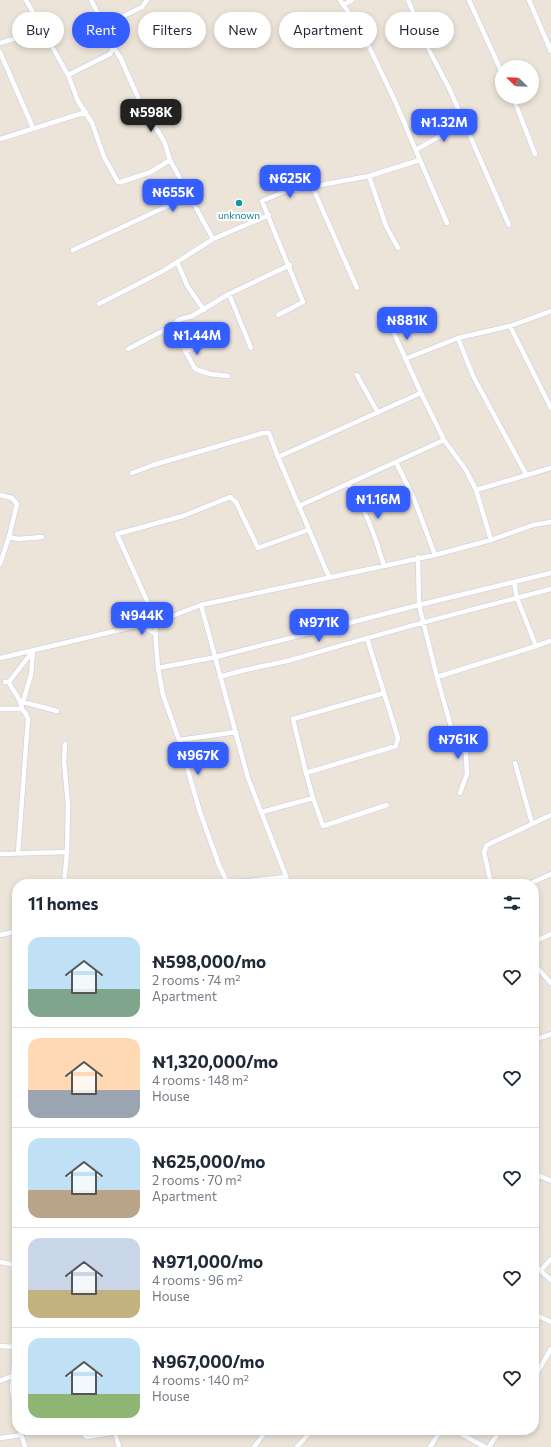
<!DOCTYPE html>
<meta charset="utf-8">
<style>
:root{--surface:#fff;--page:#f2f2f3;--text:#1f2937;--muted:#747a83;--line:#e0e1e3;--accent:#345eff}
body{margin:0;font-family:Commissioner,sans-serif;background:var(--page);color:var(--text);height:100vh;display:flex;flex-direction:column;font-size:15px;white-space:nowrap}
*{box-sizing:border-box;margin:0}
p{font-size:13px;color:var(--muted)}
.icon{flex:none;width:22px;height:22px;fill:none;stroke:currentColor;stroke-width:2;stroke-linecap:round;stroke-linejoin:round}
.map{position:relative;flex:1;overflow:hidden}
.drawer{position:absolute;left:12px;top:879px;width:527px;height:556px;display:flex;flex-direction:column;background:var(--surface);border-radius:16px;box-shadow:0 2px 6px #0003}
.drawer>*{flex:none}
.banner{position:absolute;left:12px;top:12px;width:527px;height:36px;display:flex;gap:8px}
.needle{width:26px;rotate:293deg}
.tools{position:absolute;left:495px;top:60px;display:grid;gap:8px}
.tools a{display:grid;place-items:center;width:44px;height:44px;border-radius:50%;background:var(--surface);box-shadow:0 2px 6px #0003;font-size:20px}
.price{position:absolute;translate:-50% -34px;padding:0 9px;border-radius:8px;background:var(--accent);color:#fff;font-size:13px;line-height:26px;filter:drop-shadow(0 1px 2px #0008)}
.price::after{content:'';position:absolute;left:50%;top:24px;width:12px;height:9px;margin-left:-6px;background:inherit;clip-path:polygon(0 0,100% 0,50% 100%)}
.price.active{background:#222;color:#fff}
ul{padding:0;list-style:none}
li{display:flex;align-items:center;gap:12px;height:100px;padding:0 16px}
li+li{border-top:1px solid var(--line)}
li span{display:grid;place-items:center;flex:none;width:112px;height:80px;border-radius:12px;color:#555}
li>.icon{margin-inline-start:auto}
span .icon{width:48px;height:48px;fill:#fffc;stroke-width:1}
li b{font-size:17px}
h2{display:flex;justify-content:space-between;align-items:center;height:48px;padding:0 16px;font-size:17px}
.chip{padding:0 14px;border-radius:18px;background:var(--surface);box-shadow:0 2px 6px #0003;font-size:14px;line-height:36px}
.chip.active{background:var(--accent);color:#fff}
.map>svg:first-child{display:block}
</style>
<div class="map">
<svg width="551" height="1447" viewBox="0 0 551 1447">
<rect width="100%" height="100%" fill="#ede4d9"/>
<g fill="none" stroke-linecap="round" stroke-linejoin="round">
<defs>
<path id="minor" d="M26,0l42,75 10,26 14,22 12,34 14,25h3l30,-10 19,-12
M91,0l14,27
M408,0l20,48 21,40 60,137
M469,0l33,73
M529,0l22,51
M343,5l9,-5
M0,43l42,-12
M114,48l7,11 19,43 24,39 6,19 43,79
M0,52l33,76
M68,75l42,-21 4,-8 -9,-17v-4l37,-18 5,-7
M513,97l22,57
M0,139l86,-27
M416,150l48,-28
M420,160l27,63
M369,176l17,50 12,22
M312,186l45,102
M73,250l116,-54
M177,262l11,25 16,23
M229,294l22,54
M99,304l64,-33 50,-32 56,-24
M278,315l25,-13 -41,-101 21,-9 86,-16 51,-16 -25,-59 -33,-69 -22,-32
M172,326l23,43 15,5 18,2
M510,326l41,82
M393,331l28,62 23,47 22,30 10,20 15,50
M458,338l15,38 53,98
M128,349l44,-23 6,-6 14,-4 37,-22 61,-29
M185,351l19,-6
M405,359l53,-21 52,-12 41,-15
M357,375l21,38
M396,462l18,37 21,56
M132,473l21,-8 110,-32h6l9,24
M349,484c17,26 26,52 35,82
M476,490l75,-22
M0,495l12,3 5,6 -8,33 -9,27
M299,506l-21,-49 143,-64
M9,537l9,2 24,-2
M329,577l-30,-71 145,-66
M514,582l3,16 34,-9
M201,605l47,173 41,106
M156,621l-39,-87 66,-18 47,-19 6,5 22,46 50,-18
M143,623l1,4 12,7
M536,646l15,-5
M33,651l-2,24 -8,27 34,9
M0,658l162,-38 39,-15 234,-50 56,-15 42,-15 18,-3
M158,668l-3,-38 7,-10
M220,677c23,-8 47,-11 71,-17 75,-22 150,-43 226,-62l19,48 -99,31 -18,-72 132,-32
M437,677l14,50 9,10 6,18 1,19 -7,19
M5,682h4l23,-30
M9,682c4,10 12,16 13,27
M0,709h22l4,5 2,5 -10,134
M179,740l57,-8
M65,744l-1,17 4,44 -1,47
M515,763l17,60
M306,773l-13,-54 91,-26
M313,798l10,28 64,-21
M262,812l51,-14 -7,-25 90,-27 2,-8 -31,-100
M0,854l67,-2 -3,32
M286,877l-55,6 -4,-1 -8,-17 -19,-53 -21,-72 -16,-45 -5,-27 58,-11 203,-52 -1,-48
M491,884l-7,-32 3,-7 64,-30
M529,884l22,-10
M0,935l17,-4
M534,942l17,-8
M534,964l17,19
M534,1040l17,-6
M534,1173l17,8
M534,1184l5,-8
M0,1262l17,3
M534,1265l17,15
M541,1270l10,-11
M534,1314l17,8
M17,1327l-5,62 5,29
M0,1346l14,1
M534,1378l17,-29
M0,1381l12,-5
M20,1430l5,17
M84,1430l1,6 3,1 39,-7
M258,1430l5,4
M454,1430l31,17
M115,1433l4,14
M0,1438l21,-3
M254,1447l13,-17
M297,1447l15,-17
M430,1447l11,-17
M489,1447l11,-17"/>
</defs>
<!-- minor casing -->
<use href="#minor" stroke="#cfd3e4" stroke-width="6"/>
<!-- minor -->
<use href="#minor" stroke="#fff" stroke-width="4.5"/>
</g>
<!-- markers -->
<circle fill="#0f9aa8" stroke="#fff" stroke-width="1.5" cx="239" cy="203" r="4"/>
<g text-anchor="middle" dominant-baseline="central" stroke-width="4" stroke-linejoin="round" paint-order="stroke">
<!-- culture labels -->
<g font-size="10" fill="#0d838f" stroke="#fff">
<text x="239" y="215">unknown</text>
</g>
</g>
</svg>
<div class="tools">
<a><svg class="needle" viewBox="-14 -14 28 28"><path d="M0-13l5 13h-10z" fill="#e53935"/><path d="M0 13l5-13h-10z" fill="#747a83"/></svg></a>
</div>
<b class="price active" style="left:151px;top:133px">₦598K</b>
<b class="price" style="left:444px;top:143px">₦1.32M</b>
<b class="price" style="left:290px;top:199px">₦625K</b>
<b class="price" style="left:173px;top:213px">₦655K</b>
<b class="price" style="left:407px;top:341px">₦881K</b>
<b class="price" style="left:197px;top:356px">₦1.44M</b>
<b class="price" style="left:378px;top:520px">₦1.16M</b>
<b class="price" style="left:142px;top:636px">₦944K</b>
<b class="price" style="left:319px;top:643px">₦971K</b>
<b class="price" style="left:458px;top:760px">₦761K</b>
<b class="price" style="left:198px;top:776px">₦967K</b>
<div class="banner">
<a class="chip">Buy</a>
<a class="chip active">Rent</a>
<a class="chip">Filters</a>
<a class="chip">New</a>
<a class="chip">Apartment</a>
<a class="chip">House</a>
</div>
<section class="drawer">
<h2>11 homes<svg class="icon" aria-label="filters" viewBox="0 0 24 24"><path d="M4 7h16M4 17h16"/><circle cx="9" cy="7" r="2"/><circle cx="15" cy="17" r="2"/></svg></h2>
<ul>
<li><span style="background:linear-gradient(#bfe0f5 65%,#7fa58c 0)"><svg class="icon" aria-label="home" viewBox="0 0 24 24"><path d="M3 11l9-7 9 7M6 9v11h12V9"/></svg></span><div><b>₦598,000/mo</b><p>2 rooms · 74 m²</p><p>Apartment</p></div><svg class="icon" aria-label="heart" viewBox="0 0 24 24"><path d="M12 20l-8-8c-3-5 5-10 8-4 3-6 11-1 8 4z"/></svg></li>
<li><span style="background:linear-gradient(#ffd9b3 65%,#9aa5b1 0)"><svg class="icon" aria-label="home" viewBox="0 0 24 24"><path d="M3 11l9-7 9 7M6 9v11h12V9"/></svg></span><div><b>₦1,320,000/mo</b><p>4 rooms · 148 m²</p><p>House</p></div><svg class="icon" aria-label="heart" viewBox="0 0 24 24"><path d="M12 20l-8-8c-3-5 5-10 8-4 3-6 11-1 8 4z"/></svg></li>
<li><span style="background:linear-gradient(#bfe0f5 65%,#b9a48a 0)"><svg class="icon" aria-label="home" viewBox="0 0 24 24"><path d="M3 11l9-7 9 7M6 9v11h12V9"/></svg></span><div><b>₦625,000/mo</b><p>2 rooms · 70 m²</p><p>Apartment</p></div><svg class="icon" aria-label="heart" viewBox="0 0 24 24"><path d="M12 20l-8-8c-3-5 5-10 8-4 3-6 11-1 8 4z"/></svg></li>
<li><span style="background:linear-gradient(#c9d6e8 65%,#c2b280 0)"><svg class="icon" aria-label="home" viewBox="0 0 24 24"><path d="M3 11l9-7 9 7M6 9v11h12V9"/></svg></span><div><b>₦971,000/mo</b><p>4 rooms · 96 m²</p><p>House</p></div><svg class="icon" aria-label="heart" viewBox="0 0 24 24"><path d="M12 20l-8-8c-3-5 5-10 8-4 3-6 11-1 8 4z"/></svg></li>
<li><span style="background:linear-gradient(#bfe0f5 70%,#8fb573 0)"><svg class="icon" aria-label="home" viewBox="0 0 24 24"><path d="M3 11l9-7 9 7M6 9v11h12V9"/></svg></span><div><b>₦967,000/mo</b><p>4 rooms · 140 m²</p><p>House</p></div><svg class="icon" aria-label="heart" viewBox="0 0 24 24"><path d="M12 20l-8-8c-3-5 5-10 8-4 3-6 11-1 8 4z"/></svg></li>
</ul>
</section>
</div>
